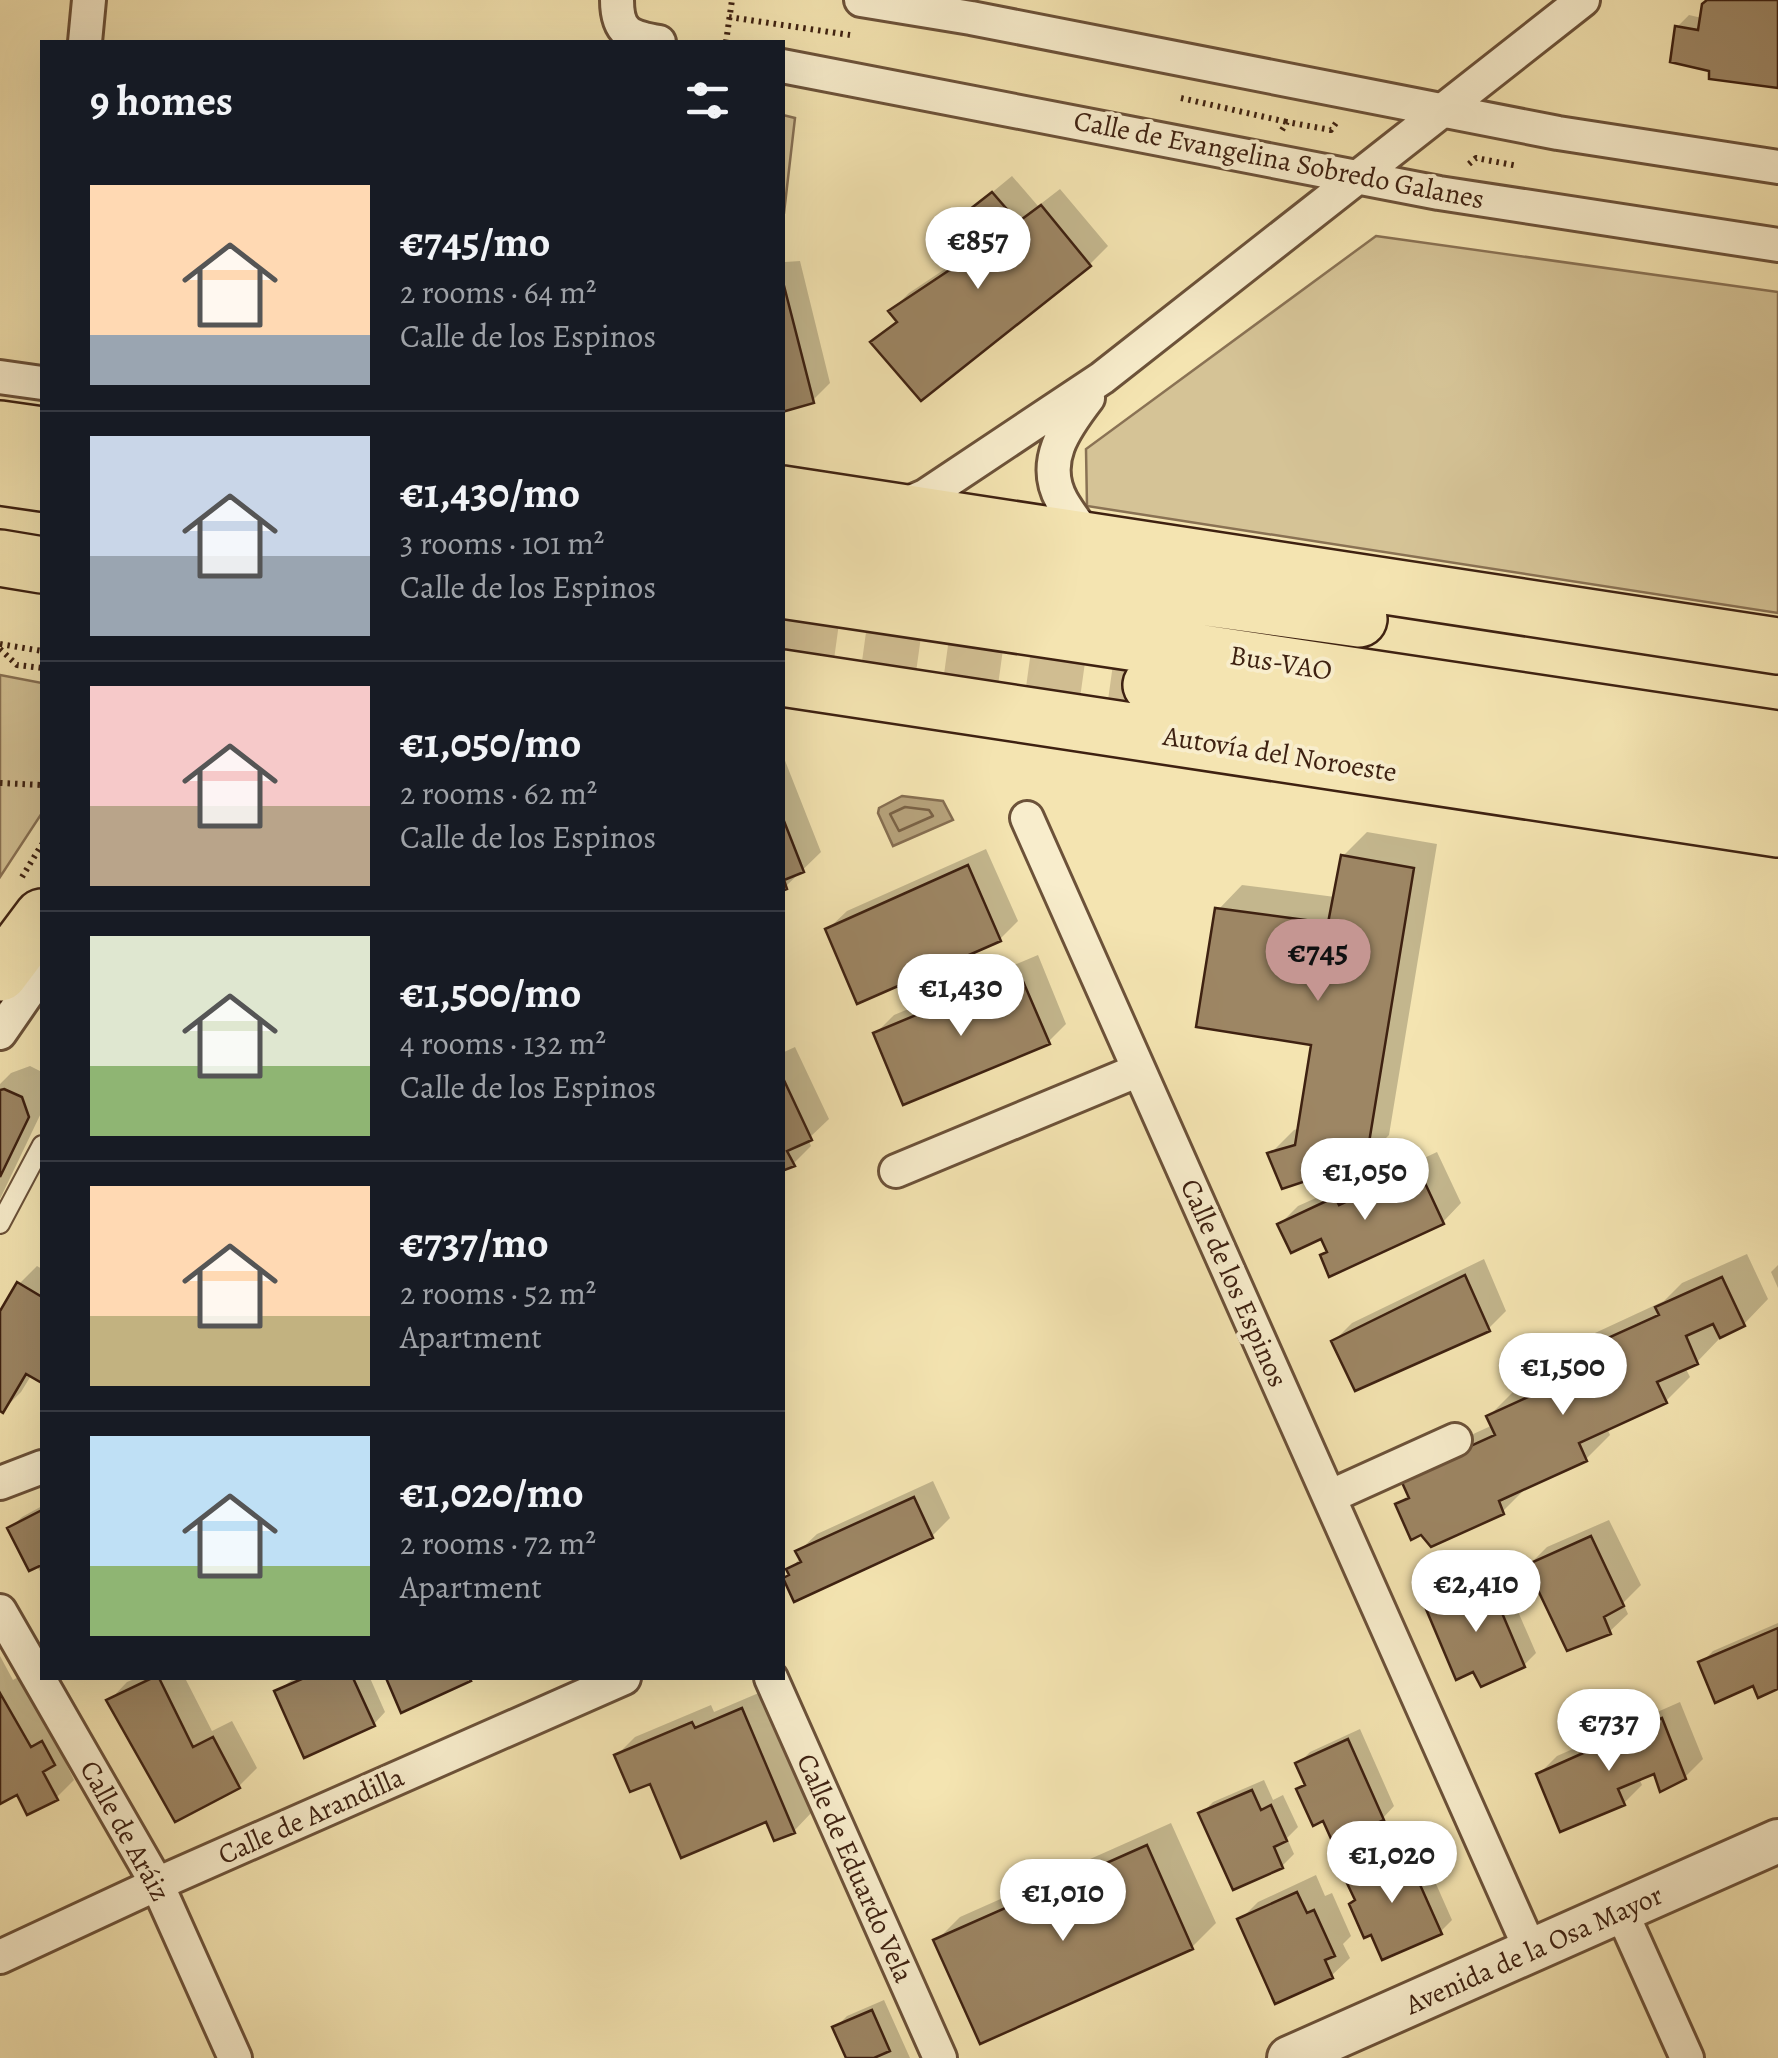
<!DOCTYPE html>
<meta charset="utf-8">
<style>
:root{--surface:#171b24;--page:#242831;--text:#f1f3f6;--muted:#9ea1a6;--line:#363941;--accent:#c59692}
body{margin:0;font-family:Alegreya,serif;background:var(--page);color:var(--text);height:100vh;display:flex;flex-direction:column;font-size:38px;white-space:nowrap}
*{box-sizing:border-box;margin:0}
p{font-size:32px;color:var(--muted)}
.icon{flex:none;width:55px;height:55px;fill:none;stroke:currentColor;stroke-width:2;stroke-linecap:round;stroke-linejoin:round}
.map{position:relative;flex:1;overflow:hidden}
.sheet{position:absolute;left:40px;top:40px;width:745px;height:1640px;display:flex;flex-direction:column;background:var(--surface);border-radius:0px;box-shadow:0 10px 40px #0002}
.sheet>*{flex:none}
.price{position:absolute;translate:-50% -85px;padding:0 22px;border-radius:35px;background:#fff;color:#222;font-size:32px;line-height:65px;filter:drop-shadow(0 2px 5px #0008)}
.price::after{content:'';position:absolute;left:50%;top:60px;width:30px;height:22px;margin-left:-15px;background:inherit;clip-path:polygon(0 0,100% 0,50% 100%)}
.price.current{background:var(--accent);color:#111}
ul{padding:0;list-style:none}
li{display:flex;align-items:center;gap:30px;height:250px;padding:0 50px}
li+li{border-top:2px solid var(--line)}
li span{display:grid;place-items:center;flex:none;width:280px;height:200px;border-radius:0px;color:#555}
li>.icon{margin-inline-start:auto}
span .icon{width:120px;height:120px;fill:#fffc;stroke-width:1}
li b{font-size:42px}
h2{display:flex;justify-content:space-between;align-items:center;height:120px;padding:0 50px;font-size:42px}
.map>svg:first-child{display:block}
</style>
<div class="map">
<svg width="1778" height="2058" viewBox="0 0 1778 2058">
<rect width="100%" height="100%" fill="#f4e4b1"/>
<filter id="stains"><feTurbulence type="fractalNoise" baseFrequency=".002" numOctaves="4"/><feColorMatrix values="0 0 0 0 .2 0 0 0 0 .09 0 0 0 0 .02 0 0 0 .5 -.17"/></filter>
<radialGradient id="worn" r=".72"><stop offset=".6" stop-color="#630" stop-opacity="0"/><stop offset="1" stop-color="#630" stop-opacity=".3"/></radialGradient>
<!-- green -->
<path fill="#d5c396" stroke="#8a7254" stroke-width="2.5" d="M783,115l12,3 -11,95h-2z
M1376,236l402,56v321l-691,-107 -1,-57z
M0,675l42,8v130l-42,64z"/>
<!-- water -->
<path fill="#b6a27b" stroke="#866e51" stroke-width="2.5" d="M902,796l41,5 10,19 -60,26 -15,-33 1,-5z"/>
<!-- shadow -->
<path fill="#0003" d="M1710,0h68v86l-66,-17 -35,-42 12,-12 13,3z
M1012,176l26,30 22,-17 48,57 -18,18 -169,133 -48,-55 25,-23 -7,-8 18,-18 42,-28 -19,-23z
M782,253l3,9 15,-1 30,122 -18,18 -30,9z
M782,753l39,99 -37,36 -2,6z
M1367,832l70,12 -48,291 -24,24 -95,-5 24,-24 6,-2 14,-86 -96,-132 24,-25 93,12 8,-41z
M986,849l32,72 -18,18 -172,-10 19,-18z
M1038,955l28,69 -18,18 -172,-9 18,-18z
M795,1047l34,72 -21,20 3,7 -18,18 -11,5v-116z
M30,1066l12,6v39l-42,88v-115l11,-11z
M1437,1152l24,51 -18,19 -121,34 7,-6 -6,-14 -43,-12 18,-18 56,-25 4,8z
M1747,1254l21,45 -24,25 -23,13 -24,25 -12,5 5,10 -24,24 -59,27 3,7 -24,24 -59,28 -24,24 -105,-6 12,-12 17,-38 66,-30 -4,-9 24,-24 61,-27 -4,-8 25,-24 69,-32 18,-18z
M1484,1259l22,52 -18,18 -154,12 18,-18z
M1778,1265v23l-7,-16z
M37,1266l5,3v111l-10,-6 -11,18 -18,18 -3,-2v-92l19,-32z
M933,1481l17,37 -18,18 -141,38 -2,-5 12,-11 -3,-6 19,-18z
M42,1506v68l-32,-46 12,-11z
M1609,1520l32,65 -18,18 5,11 -19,18 -80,-67 18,-18z
M1500,1570l36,83 -12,12 -95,-56 12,-12z
M1778,1623v63l-23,-3 -54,-20 12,-12z
M0,1656l13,24 7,-4 29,55 12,-6 11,20 -10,10 12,25 -18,18 -38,-6 -18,9z
M137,1678h48l27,53 20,-10 25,47 -18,18 -130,-85 18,-19z
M294,1678h76l15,34 -11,12 -97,-32z
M761,1692l51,120 -18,19 -177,-76 18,-18 76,-32 3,7z
M1680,1702l23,57 -18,18 -29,-7 -17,8 3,7 -18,18 -85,-29 18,-18z
M1360,1729l34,77 -11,12h-59l-25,-28 8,-8 -9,-18 12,-12z
M1264,1780l9,20 10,-5 15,32 -11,11 7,16 -12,12 -81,-52 12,-12z
M1171,1823l45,100 -24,24 -256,-6 24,-24z
M1417,1841l35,79 -12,12 -83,-33 -10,-22 12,-11z
M1316,1875l9,21 7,-3 19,43 -8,8 7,14 -19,18 -91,-56 18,-18z
M884,2000l26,58h-61l-14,-30 12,-12z"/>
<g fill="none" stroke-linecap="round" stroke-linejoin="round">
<!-- shore -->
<path stroke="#7a6246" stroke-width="2.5" d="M905,807l24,3 4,6 -34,15 -9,-17z"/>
</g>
<!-- building -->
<path fill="#9d8664" stroke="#3e2111" stroke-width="2.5" d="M1707,0h71v88l-69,-9v-8l-39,-9 5,-36 23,4 4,-26z
M992,192l26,30 23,-17 50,61 -170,135 -51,-59 27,-20 -9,-11 63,-42 -23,-27z
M782,278l32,125 -32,9z
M782,816l22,56 -20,8 3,9 -5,2z
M1341,855l73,13 -48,293 -84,28 -15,-36 28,-8 16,-100 -115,-18 19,-119 113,15z
M968,865l33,76 -144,63 -32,-75z
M1019,972l31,72 -147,61 -30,-72z
M782,1076l30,64 -25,11 8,15 -13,5z
M4,1089l18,8 7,20 -29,60v-87z
M1418,1168l26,56 -115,53 -9,-22 7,-3 -6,-13 -30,14 -14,-29 58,-27 4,8z
M1465,1275l25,56 -135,60 -24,-50z
M1722,1277l23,49 -25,12 -7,-14 -27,12 12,28 -41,18 10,21 -88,40 8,18 -88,40 5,13 -73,33 -10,-12 -10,5 -16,-36 14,-6 -9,-20 95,-43 -9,-19 91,-41 -9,-19 91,-41 -4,-8z
M17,1282l25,15v86l-16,-9 -23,39 -3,-2v-100z
M914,1497l19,41 -139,64 -11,-24 6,-3 -3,-6 15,-7 -6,-11z
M42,1510v55l-13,6 -22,-43z
M1591,1536l33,70 -20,11 7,17 -44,17 -41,-86z
M1488,1580l37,87 -44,20 -8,-15 -17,8 -30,-71z
M1778,1628v61l-20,9 -5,-12 -38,17 -17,-41z
M152,1678h7l34,69 20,-10 27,51 -65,34 -69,-122z
M304,1678h49l22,48 -71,32 -30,-67z
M386,1678h83l2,3 -70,32z
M0,1693l31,54 11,-6 13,24 -12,7 15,28 -31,15 -10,-20 -17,9z
M742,1708l53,125 -21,8 -8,-19 -85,36 -31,-74 -20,8 -16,-37 78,-33 3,6z
M1662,1718l24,61 -26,13 -6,-18 -36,15 7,16 -65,27 -24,-58z
M1348,1739l36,81 -51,23 -10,-22 -10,5 -17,-37 9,-4 -10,-22z
M1252,1790l9,20 10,-5 16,36 -13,6 9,21 -50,22 -35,-77z
M1147,1845l46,104 -213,95 -47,-104z
M1405,1851l37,83 -60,26 -11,-25 -7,3 -15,-34 6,-4 -11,-23z
M1297,1892l10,21 7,-3 21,46 -10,4 8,18 -58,26 -38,-85z
M872,2010l18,41 -16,7h-28l-14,-31z"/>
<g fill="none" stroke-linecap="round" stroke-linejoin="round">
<!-- motorway-tunnel -->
<path stroke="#d0bd91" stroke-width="55" stroke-dasharray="55 28" stroke-linecap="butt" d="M782,634l369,51"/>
<defs>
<path id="service" d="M0,1224l42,-79"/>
<path id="minor" d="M617,0c0,33 13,37 42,42
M861,0l110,18 587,115 220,34
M85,42l4,-42
M782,66l657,127 339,52
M0,377l42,6
M1088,398c-23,30 -48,64 -26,103 8,14 18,26 27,40
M897,508l28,-12 177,-118 481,-378
M1027,818l504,1133
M0,1033l42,-61
M896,1171l243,-101
M0,1483l42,-16
M1329,1497l126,-57
M0,1611l157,273 78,174
M771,1678l169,380
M1621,1911l66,147
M0,1957l157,-73 467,-206"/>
<path id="tertiary" d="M1289,2058l489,-217"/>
<path id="motorway" d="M0,429l42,6
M0,477l42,6
M782,494l996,152
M782,539l577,80
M0,558l42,7
M782,590l996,149
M782,678l996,151
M1151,685l627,93
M0,973l42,-56"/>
</defs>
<!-- service casing -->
<use href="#service" stroke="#6c5239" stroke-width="22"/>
<!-- minor casing -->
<use href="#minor" stroke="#6c5239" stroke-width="38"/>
<!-- tertiary casing -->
<use href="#tertiary" stroke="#6c5239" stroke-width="48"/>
<!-- motorway casing -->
<use href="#motorway" stroke="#3e2111" stroke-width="60"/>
<!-- path -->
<path stroke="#3e2111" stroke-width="6" stroke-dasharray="2.5 5" stroke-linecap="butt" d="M729,17l121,18
M726,42l6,-42
M1181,98l106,24
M1282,130l5,-8 44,8 5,-7
M1469,164l7,-6 42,8
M0,644l42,7
M0,649l17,16 25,3
M0,783l42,2
M22,877l20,-33"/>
<!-- service -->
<use href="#service" stroke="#f8edcc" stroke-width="18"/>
<!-- minor -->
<use href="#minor" stroke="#f8edcc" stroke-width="32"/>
<!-- tertiary -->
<use href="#tertiary" stroke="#f8edcc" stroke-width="42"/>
<!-- motorway -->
<use href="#motorway" stroke="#f4e4b1" stroke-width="55"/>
</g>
<g text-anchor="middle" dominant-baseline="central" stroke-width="8" stroke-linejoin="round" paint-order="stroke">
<!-- street labels -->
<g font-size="28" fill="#3e2111" stroke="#f8edcc">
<text transform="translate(1279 160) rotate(11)">Calle de Evangelina Sobredo Galanes</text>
<text transform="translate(1281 663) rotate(9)">Bus-VAO</text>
<text transform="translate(1280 754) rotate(9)">Autovía del Noroeste</text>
<text transform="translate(1234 1283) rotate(66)">Calle de los Espinos</text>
<text transform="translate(311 1816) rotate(-24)">Calle de Arandilla</text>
<text transform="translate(125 1831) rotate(61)">Calle de Aráiz</text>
<text transform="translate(855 1868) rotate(66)">Calle de Eduardo Vela</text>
<text transform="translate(1534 1950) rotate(-24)">Avenida de la Osa Mayor</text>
</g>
</g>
<rect width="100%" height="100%" filter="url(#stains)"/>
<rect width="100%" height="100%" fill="url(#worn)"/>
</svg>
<b class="price" style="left:978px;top:292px">€857</b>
<b class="price current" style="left:1318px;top:1004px">€745</b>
<b class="price" style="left:961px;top:1039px">€1,430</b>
<b class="price" style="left:1365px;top:1223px">€1,050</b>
<b class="price" style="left:1563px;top:1418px">€1,500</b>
<b class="price" style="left:1476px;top:1635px">€2,410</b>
<b class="price" style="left:1609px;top:1774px">€737</b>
<b class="price" style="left:1392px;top:1906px">€1,020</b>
<b class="price" style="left:1063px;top:1944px">€1,010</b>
<section class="sheet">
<h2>9 homes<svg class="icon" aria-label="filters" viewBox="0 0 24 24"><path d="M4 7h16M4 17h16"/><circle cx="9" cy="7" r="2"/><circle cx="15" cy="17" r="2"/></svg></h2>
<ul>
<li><span style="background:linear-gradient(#ffd9b3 75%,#9aa5b1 0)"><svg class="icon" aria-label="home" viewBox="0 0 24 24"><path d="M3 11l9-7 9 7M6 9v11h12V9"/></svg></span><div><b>€745/mo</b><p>2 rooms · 64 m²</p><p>Calle de los Espinos</p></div></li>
<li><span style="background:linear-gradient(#c9d6e8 60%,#9aa5b1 0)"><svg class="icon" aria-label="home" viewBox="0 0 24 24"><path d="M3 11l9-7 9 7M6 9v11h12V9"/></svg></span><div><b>€1,430/mo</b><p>3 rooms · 101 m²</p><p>Calle de los Espinos</p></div></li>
<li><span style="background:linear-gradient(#f6c9c9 60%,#b9a48a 0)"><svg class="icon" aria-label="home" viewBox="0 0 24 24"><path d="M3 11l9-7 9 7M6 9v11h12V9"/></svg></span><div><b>€1,050/mo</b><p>2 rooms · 62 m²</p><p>Calle de los Espinos</p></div></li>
<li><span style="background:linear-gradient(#dfe7d0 65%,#8fb573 0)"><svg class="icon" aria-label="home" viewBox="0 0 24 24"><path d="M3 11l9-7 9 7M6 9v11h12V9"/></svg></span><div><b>€1,500/mo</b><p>4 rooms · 132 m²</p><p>Calle de los Espinos</p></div></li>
<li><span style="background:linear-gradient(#ffd9b3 65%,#c2b280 0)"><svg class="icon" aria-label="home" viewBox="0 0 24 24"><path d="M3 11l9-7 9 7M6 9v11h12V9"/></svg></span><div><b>€737/mo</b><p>2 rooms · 52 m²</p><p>Apartment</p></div></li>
<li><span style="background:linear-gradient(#bfe0f5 65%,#8fb573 0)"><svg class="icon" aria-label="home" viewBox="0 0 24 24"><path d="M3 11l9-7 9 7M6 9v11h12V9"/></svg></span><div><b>€1,020/mo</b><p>2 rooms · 72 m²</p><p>Apartment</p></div></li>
</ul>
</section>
</div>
